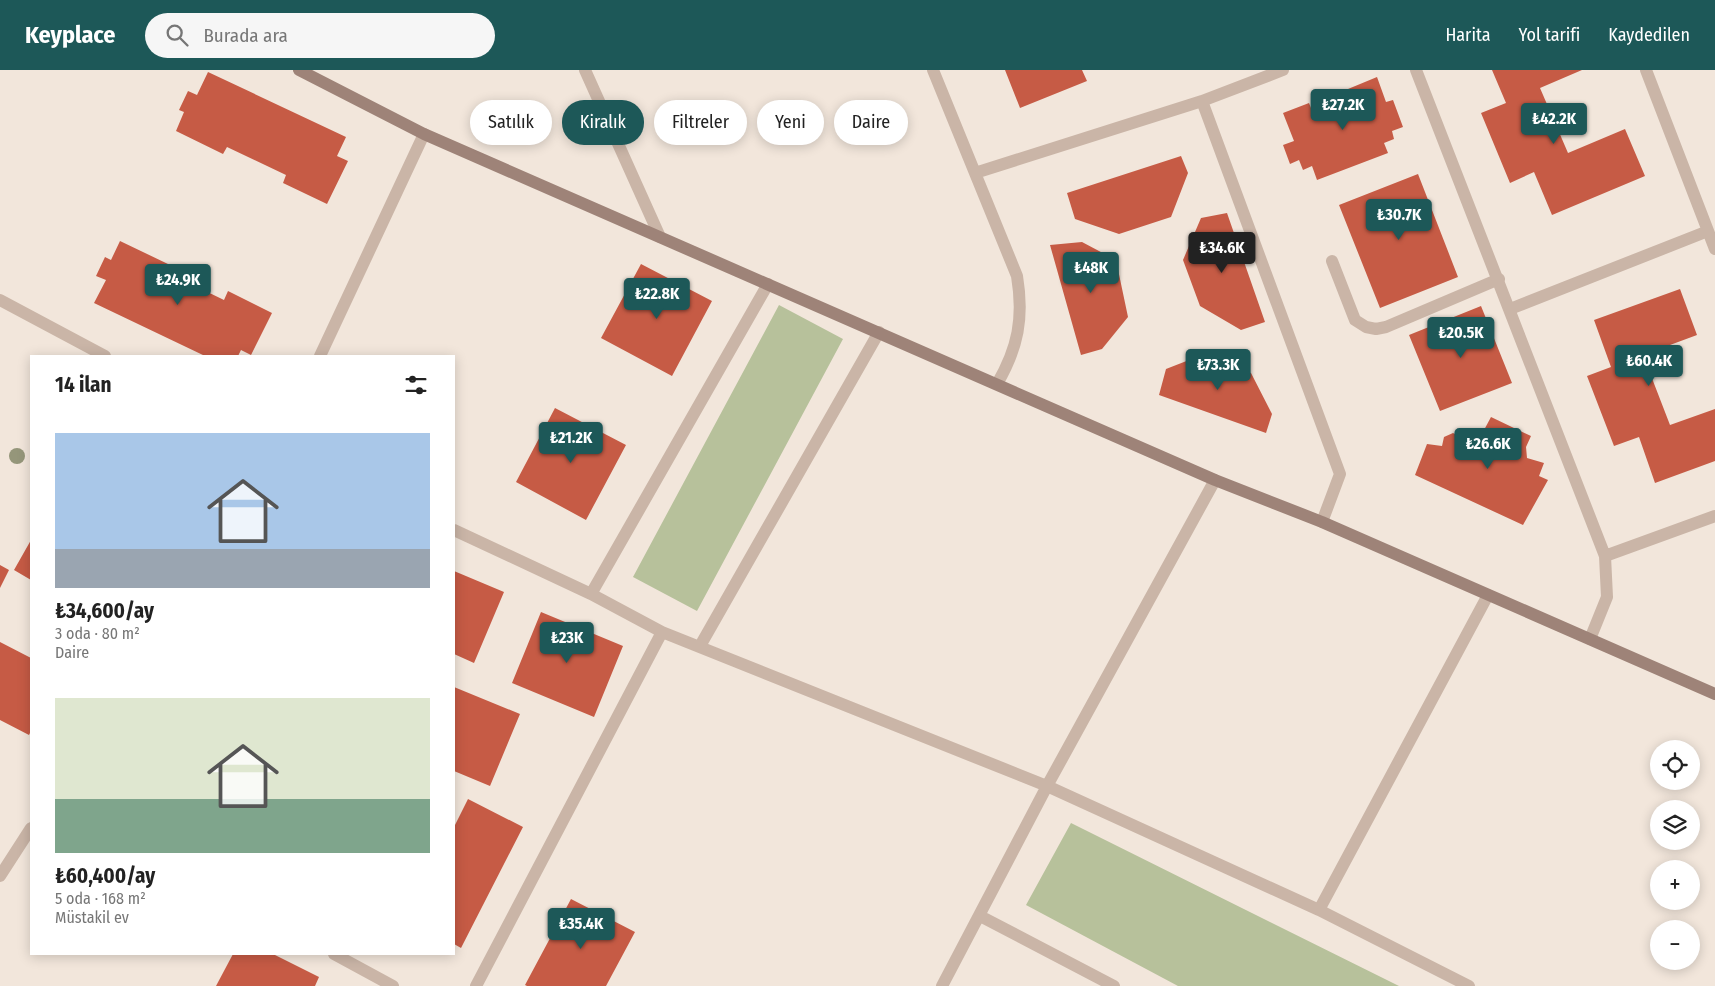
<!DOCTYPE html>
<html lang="tr">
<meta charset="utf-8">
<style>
:root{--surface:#fff;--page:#f6f6f6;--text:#222;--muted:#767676;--accent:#1d5858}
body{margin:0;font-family:"Fira Sans Condensed",sans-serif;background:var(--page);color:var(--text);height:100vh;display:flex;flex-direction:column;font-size:19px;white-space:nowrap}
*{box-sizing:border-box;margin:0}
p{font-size:16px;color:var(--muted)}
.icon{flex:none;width:28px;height:28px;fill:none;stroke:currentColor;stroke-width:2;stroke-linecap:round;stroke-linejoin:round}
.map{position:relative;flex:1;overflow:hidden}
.sheet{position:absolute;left:30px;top:285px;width:425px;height:600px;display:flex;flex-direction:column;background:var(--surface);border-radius:0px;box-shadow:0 2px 12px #0003}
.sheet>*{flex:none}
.guide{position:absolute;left:470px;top:30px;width:475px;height:45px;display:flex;gap:10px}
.tools{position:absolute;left:1650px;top:670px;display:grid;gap:10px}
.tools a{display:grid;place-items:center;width:50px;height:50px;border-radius:50%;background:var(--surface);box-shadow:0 2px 12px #0003;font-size:25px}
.price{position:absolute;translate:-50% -42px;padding:0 11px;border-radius:5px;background:var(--accent);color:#fff;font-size:16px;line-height:32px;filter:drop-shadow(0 1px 2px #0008)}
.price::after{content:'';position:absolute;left:50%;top:30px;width:15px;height:11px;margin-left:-8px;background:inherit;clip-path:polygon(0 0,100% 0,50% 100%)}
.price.selected{background:#222;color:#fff}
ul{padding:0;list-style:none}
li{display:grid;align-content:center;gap:10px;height:265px;padding:0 25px}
li span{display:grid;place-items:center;height:155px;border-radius:0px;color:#555}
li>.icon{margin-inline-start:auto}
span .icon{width:90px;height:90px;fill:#fffc;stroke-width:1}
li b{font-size:21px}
h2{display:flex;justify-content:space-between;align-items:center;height:60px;padding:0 25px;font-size:21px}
.pill{padding:0 18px;border-radius:22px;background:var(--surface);box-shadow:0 2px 12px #0003;font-size:18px;line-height:45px}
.pill.selected{background:var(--accent);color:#fff}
header{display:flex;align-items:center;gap:30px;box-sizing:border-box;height:70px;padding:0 25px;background:var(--accent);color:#fff}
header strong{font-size:24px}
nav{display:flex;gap:28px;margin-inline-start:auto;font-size:18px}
.search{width:350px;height:45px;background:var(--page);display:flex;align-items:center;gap:12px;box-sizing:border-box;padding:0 18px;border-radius:28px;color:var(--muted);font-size:19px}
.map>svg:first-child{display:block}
</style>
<header>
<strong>Keyplace</strong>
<div class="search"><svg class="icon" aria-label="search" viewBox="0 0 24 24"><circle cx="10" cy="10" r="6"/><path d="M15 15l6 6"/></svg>Burada ara</div>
<nav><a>Harita</a><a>Yol tarifi</a><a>Kaydedilen</a></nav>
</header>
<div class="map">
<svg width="1715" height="916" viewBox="0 0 1715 916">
<rect width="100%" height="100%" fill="#f2e6db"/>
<!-- park -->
<path fill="#b7c19b" d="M779,235l64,34 -146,272 -64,-34z
M1071,753l328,163h-221l-152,-81z"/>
<!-- building -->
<path fill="#c65b45" d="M1005,0h77l5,11 -67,27z
M1492,0h90l-42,18 28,65 57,-24 20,47 -93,39 -18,-43 -24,11 -29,-70 25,-10z
M208,2l138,65 -9,19 11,5 -21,43 -44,-21 3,-8 -59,-28 -4,7 -47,-23 8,-19 -5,-2 9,-19 9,4z
M1377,7l9,25 7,-2 10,27 -11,4 2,8 -10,4 4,10 -71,27 -5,-14 -9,4 -4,-10 -9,4 -7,-19 11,-4 -11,-28 26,-10 4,10 38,-15 -3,-9z
M1181,86l7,17 -17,44 -52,17 -44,-15 -8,-26z
M1418,104l40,103 -78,31 -41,-103z
M1227,143l38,109 -24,8 -41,-24 -17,-46 18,-42z
M120,171l48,23 -4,7 60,29 4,-9 44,22 -21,42 -10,-5 -3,6h-33l-111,-53 12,-23 -10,-4 9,-19 6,3z
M1082,172l34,18 12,57 -26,32 -21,6 -31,-110z
M641,194l71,37 -40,75 -71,-38z
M1680,219l17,46 -54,20 27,70 45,-16v52l-60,22 -16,-46 -25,9 -27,-70 24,-9 -17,-47z
M1481,236l31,77 -72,28 -31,-76z
M1207,283l44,20 21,41 -6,19 -107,-38 7,-26z
M555,338l71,37 -40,75 -70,-38z
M1491,347l40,19 -5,11 1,11 17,5 -5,13 9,4 -25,45 -108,-50 12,-31 15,2 2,-9 9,-4 23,12z
M31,470v40l-17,-10z
M0,495l9,5 -9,18z
M454,501l50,21 -30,71 -20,-9z
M541,542l82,34 -29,71 -82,-34z
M0,572l31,16v73l-2,4 -29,-15z
M454,617l66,27 -30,72 -36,-15z
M468,729l55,28 -62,121 -7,-4v-117z
M571,829l64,33 -29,54h-79l-2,-1z
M233,884h40l46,23 -4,9h-99z"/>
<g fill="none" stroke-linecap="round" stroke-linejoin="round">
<!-- lane -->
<path stroke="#cab5a7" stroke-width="12" d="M1332,191l23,59 11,7 10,2 10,-2 113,-48"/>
<!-- street -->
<path stroke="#cab5a7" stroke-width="12" d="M585,0l75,167
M933,0l84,206c7,42 1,72 -20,108
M1416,0l189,486 110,-40
M1646,0l69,179
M1202,31l138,373 -18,48
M975,103l227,-72 81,-31
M0,230l105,56
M1510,239l198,-78
M320,286l104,-222
M454,460l137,64 71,38 385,154 272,124 150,76
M591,524l177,-310
M1590,569l17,-42 -2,-41
M700,576l179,-314
M0,806l31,-48
M1319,840l169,-315
M980,846l134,70
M334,884l59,32
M476,916l186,-354
M942,916l105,-200 168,-306"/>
<!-- secondary -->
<path stroke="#9e8378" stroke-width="12" d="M299,0l125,64 791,346 107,42 393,172"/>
</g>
<!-- trees -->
<circle fill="#95967a" cx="17" cy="386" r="8"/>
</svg>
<div class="tools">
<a><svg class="icon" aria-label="locate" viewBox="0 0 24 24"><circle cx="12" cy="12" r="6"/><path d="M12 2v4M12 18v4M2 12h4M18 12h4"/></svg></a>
<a><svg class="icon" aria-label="layers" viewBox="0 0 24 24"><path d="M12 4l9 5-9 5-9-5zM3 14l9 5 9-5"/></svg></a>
<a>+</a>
<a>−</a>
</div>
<b class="price" style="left:1343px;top:61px">₺27.2K</b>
<b class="price" style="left:1554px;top:75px">₺42.2K</b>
<b class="price" style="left:1399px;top:171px">₺30.7K</b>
<b class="price selected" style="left:1222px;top:204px">₺34.6K</b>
<b class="price" style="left:1091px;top:224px">₺48K</b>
<b class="price" style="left:178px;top:236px">₺24.9K</b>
<b class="price" style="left:657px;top:250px">₺22.8K</b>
<b class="price" style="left:1461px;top:289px">₺20.5K</b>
<b class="price" style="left:1649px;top:317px">₺60.4K</b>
<b class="price" style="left:1218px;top:321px">₺73.3K</b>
<b class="price" style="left:571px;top:394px">₺21.2K</b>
<b class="price" style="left:1488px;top:400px">₺26.6K</b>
<b class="price" style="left:567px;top:594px">₺23K</b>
<b class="price" style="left:581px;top:880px">₺35.4K</b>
<div class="guide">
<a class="pill">Satılık</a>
<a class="pill selected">Kiralık</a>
<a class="pill">Filtreler</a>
<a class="pill">Yeni</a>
<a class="pill">Daire</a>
</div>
<section class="sheet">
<h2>14 ilan<svg class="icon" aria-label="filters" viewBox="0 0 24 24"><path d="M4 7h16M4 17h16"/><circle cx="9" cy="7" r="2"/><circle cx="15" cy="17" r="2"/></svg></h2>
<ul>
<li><span style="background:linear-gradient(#a9c7e8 75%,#9aa5b1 0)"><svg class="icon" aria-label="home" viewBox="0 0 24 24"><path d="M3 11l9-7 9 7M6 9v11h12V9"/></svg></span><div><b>₺34,600/ay</b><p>3 oda · 80 m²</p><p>Daire</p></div></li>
<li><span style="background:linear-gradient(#dfe7d0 65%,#7fa58c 0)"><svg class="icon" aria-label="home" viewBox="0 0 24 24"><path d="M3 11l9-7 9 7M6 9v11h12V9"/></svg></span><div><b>₺60,400/ay</b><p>5 oda · 168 m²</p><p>Müstakil ev</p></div></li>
</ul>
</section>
</div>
